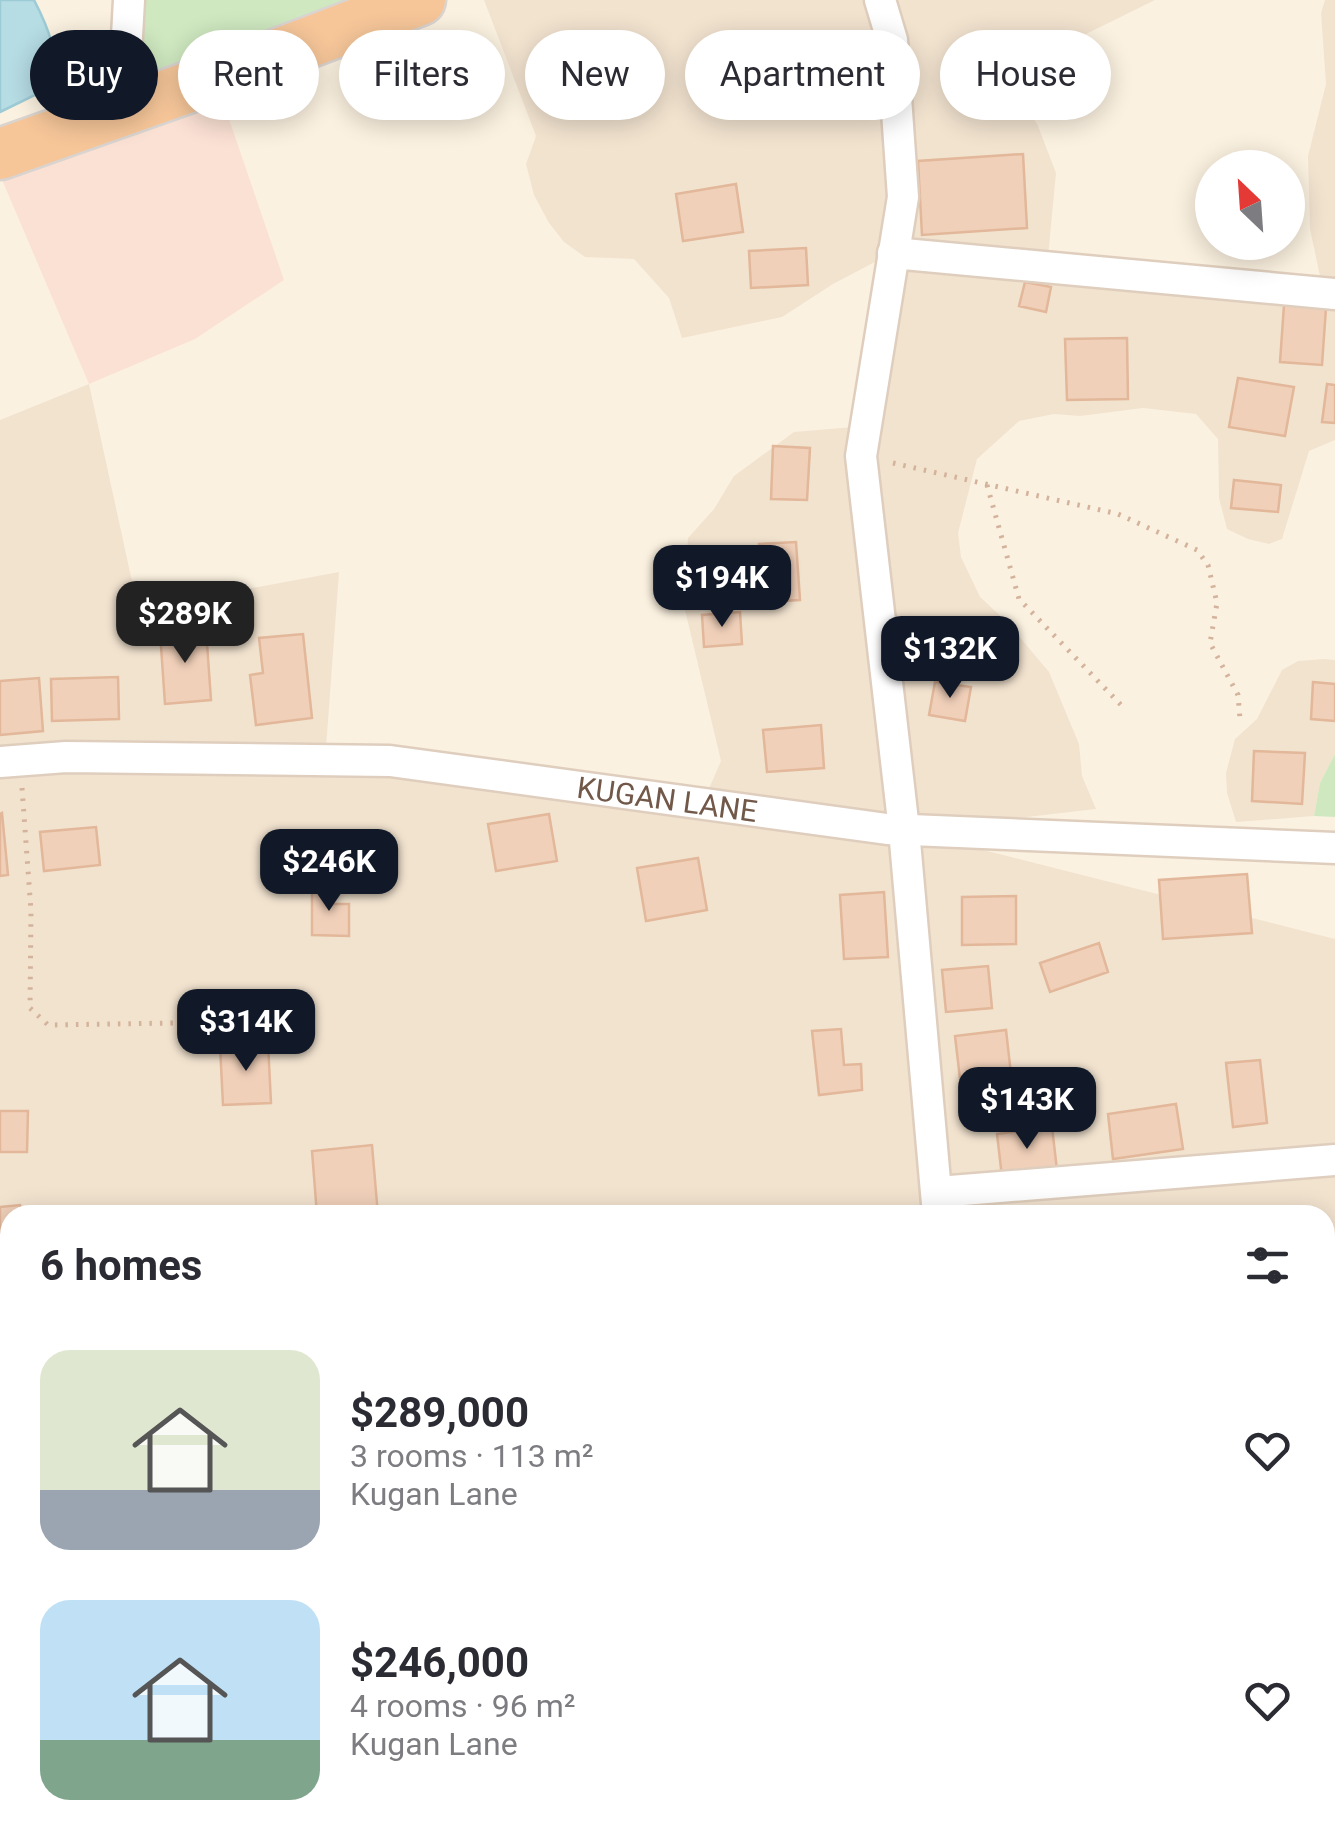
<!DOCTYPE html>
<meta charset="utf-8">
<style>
:root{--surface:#fff;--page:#f2f2f3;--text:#2b2b33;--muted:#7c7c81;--accent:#111827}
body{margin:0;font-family:Roboto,sans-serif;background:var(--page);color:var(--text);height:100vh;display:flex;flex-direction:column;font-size:38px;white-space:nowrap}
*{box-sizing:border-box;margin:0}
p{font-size:32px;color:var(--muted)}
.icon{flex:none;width:55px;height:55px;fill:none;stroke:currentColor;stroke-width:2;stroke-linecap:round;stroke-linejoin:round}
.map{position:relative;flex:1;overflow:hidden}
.details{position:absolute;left:0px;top:1205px;width:1335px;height:640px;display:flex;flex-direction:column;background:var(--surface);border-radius:30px 30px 0 0;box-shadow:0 5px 25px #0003}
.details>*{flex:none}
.hud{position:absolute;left:30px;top:30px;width:1275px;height:90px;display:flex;gap:20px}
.needle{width:65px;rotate:335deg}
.controls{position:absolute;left:1195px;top:150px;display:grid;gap:20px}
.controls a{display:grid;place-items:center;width:110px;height:110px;border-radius:50%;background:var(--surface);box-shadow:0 5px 25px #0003;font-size:50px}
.price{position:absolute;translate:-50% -85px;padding:0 22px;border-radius:20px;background:var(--accent);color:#fff;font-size:32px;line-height:65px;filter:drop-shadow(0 2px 5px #0008)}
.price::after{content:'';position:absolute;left:50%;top:60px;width:30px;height:22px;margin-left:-15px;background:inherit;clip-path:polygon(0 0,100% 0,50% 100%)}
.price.current{background:#222;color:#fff}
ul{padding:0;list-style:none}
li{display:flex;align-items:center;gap:30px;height:250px;padding:0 40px}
li span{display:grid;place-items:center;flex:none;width:280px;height:200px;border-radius:30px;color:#555}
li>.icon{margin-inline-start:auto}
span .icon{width:120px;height:120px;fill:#fffc;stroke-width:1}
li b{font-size:42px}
h2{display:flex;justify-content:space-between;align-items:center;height:120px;padding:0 40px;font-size:42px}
.tag{padding:0 35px;border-radius:45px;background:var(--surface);box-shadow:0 5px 25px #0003;font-size:35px;line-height:90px}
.tag.current{background:var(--accent);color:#fff}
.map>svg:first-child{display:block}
</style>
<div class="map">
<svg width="1335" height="1845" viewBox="0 0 1335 1845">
<rect width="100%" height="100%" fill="#fbf1e0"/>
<!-- residential -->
<path fill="#f2e3cf" d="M484,0h671l-158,78 25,19 16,29 18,47 -9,94 274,14 -11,-52 -2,-73 18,-72 -5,-71 4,-13h10v440l-26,11 -27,88 -13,5 -21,-5 -21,-10 -8,-31 -1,-59 -22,-25 -53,-6 -63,8 -26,-2 -35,7 -42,38 -19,74 3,24 19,40 27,25 42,50 30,72 3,32 14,33 -188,22 427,108v586l-10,3v-313h-1315v620h68l2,10h-80v-1425l89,-36 44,202 27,19 179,-33 -14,189 378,41 18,-41 -37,-155 4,-68 26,-29 20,-33 60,-44 71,-6 27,-173 -59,31 -51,33 -100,21 -13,-40 -35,-39 -49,-2 -21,-15 -15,-19 -15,-28 -8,-31 10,-28z
M1324,659l11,1v94l-15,29 -6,33 -78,6 -9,-29 -1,-20 9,-34 22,-20 25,-49 16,-9z
M346,1835h140l2,10h-140z"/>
<!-- commercial -->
<path fill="#fbe1d4" d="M215,78l69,202 -89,59 -106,45 -89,-209z"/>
<!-- green -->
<path fill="#cfe8c0" d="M129,0h291l-297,109z
M1335,754v63l-21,-1 6,-33z
M1335,1525v320h-847l-2,-10h839v-307z"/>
<!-- water -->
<path fill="#b6dce4" stroke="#9dcbd5" stroke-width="2.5" d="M0,0h34c13,25 28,59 17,87l-51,25z"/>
<!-- building -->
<path fill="#f0d0b9" stroke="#e2b79a" stroke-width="2.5" d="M763,55l5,32 -37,6 -5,-32z
M1023,154l4,74 -105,7 -4,-74z
M736,184l7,48 -60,9 -7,-47z
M806,248l2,37 -57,3 -2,-37z
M1025,282l26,5 -5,25 -27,-6z
M1284,305l42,3 -4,57 -42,-3z
M1127,338l1,61 -61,1 -2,-61z
M1238,378l56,9 -9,49 -56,-9z
M1327,384l8,1v38l-13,-1z
M773,446l37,2 -3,52 -36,-1z
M1234,480l47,5 -3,27 -47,-4z
M796,542l4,58 -37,2 -4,-58z
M740,612l2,32 -38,3 -2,-32z
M206,629l5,71 -46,4 -5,-72z
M303,634l9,84 -56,7 -6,-50 13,-2 -4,-35z
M118,677l1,42 -67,2 -1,-42z
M39,678l4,53 -43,4v-54z
M935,682l36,5 -6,34 -36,-6z
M1313,682l22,2v37l-24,-2z
M821,725l3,43 -57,4 -4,-42z
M1254,751l51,2 -3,51 -50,-3z
M2,813l6,62 -8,1v-62z
M549,814l8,47 -61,10 -8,-47z
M96,827l4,38 -56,6 -4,-39z
M698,858l9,52 -61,11 -9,-53z
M1247,874l5,59 -89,6 -4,-59z
M312,886h19v18h18v32l-37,-1z
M884,892l4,65 -44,2 -4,-64z
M1016,896v48l-54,1v-48z
M1099,943l9,29 -58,20 -10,-29z
M988,966l4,42 -46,4 -4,-42z
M841,1029l3,36 17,-1 1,26 -43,5 -7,-64z
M1006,1030l5,44 -51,5 -5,-43z
M268,1043l3,60 -48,2 -3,-59z
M1260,1060l7,63 -34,4 -7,-64z
M1176,1104l7,45 -70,10 -5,-45z
M0,1111h28l-1,41h-27z
M1052,1127l5,43 -55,7 -5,-43z
M372,1145l6,70h-61l-5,-64z
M20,1205l1,10h-11v44l-10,1v-53z
M1325,1282h10v31h-10z
M10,1398v69l-10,1v-69z
M1325,1471h10v41l-10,1z
M10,1507v60l-10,1v-60z
M0,1721l9,32 -9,3z
M466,1840v5h-65v-3z"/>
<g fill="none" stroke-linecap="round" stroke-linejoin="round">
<defs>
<g id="minor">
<path d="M880,0l12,40 11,157 -42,259 43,374 34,385"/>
<path d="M123,109l6,-109"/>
<path d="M893,253l442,41"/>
<path id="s1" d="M0,762l66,-5 324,4 497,68 448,19"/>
<path d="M938,1192l397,-32"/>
<path d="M0,1592l10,-1"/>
<path d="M486,1835l2,10"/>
</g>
<path id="trunk" d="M0,154l215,-76 205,-78"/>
</defs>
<!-- minor casing -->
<use href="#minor" stroke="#dfcebd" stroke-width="35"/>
<!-- trunk casing -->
<use href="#trunk" stroke="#dad4d0" stroke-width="55"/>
<!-- path -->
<path stroke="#d4b39d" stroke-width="5" stroke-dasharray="2.5 8" stroke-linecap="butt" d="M893,463l225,51 79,36 11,15 9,38 -7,40 28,52 2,24
M987,485l32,114 102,106
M22,788l9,123 -1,97 18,17 127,-2"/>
<!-- minor -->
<use href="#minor" stroke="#fff" stroke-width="30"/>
<!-- trunk -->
<use href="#trunk" stroke="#f6c699" stroke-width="50"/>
</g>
<g text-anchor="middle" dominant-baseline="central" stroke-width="10" stroke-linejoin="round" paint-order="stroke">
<!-- street labels -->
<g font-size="30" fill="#715849" stroke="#fff6e6">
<text stroke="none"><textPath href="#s1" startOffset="670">KUGAN LANE</textPath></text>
</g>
</g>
</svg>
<div class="controls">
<a><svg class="needle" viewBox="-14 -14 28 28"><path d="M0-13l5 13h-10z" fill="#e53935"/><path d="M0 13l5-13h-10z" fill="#7c7c81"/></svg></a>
</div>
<b class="price" style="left:722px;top:630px">$194K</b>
<b class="price current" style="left:185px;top:666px">$289K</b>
<b class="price" style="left:950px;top:701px">$132K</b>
<b class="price" style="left:329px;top:914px">$246K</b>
<b class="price" style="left:246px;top:1074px">$314K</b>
<b class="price" style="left:1027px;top:1152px">$143K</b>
<div class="hud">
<a class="tag current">Buy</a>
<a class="tag">Rent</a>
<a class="tag">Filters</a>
<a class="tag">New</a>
<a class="tag">Apartment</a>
<a class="tag">House</a>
</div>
<section class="details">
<h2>6 homes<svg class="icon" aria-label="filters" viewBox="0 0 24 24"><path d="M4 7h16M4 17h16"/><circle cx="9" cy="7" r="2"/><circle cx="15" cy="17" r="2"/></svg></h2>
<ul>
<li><span style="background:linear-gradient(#dfe7d0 70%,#9aa5b1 0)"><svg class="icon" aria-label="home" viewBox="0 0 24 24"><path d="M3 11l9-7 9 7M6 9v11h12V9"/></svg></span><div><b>$289,000</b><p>3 rooms · 113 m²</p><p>Kugan Lane</p></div><svg class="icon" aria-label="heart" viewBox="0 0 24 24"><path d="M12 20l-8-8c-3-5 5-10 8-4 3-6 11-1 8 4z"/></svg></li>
<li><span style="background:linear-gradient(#bfe0f5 70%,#7fa58c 0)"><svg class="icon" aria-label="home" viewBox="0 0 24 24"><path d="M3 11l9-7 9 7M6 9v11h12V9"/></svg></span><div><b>$246,000</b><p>4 rooms · 96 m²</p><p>Kugan Lane</p></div><svg class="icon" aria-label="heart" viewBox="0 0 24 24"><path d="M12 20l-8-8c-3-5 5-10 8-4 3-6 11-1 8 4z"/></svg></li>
</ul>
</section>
</div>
